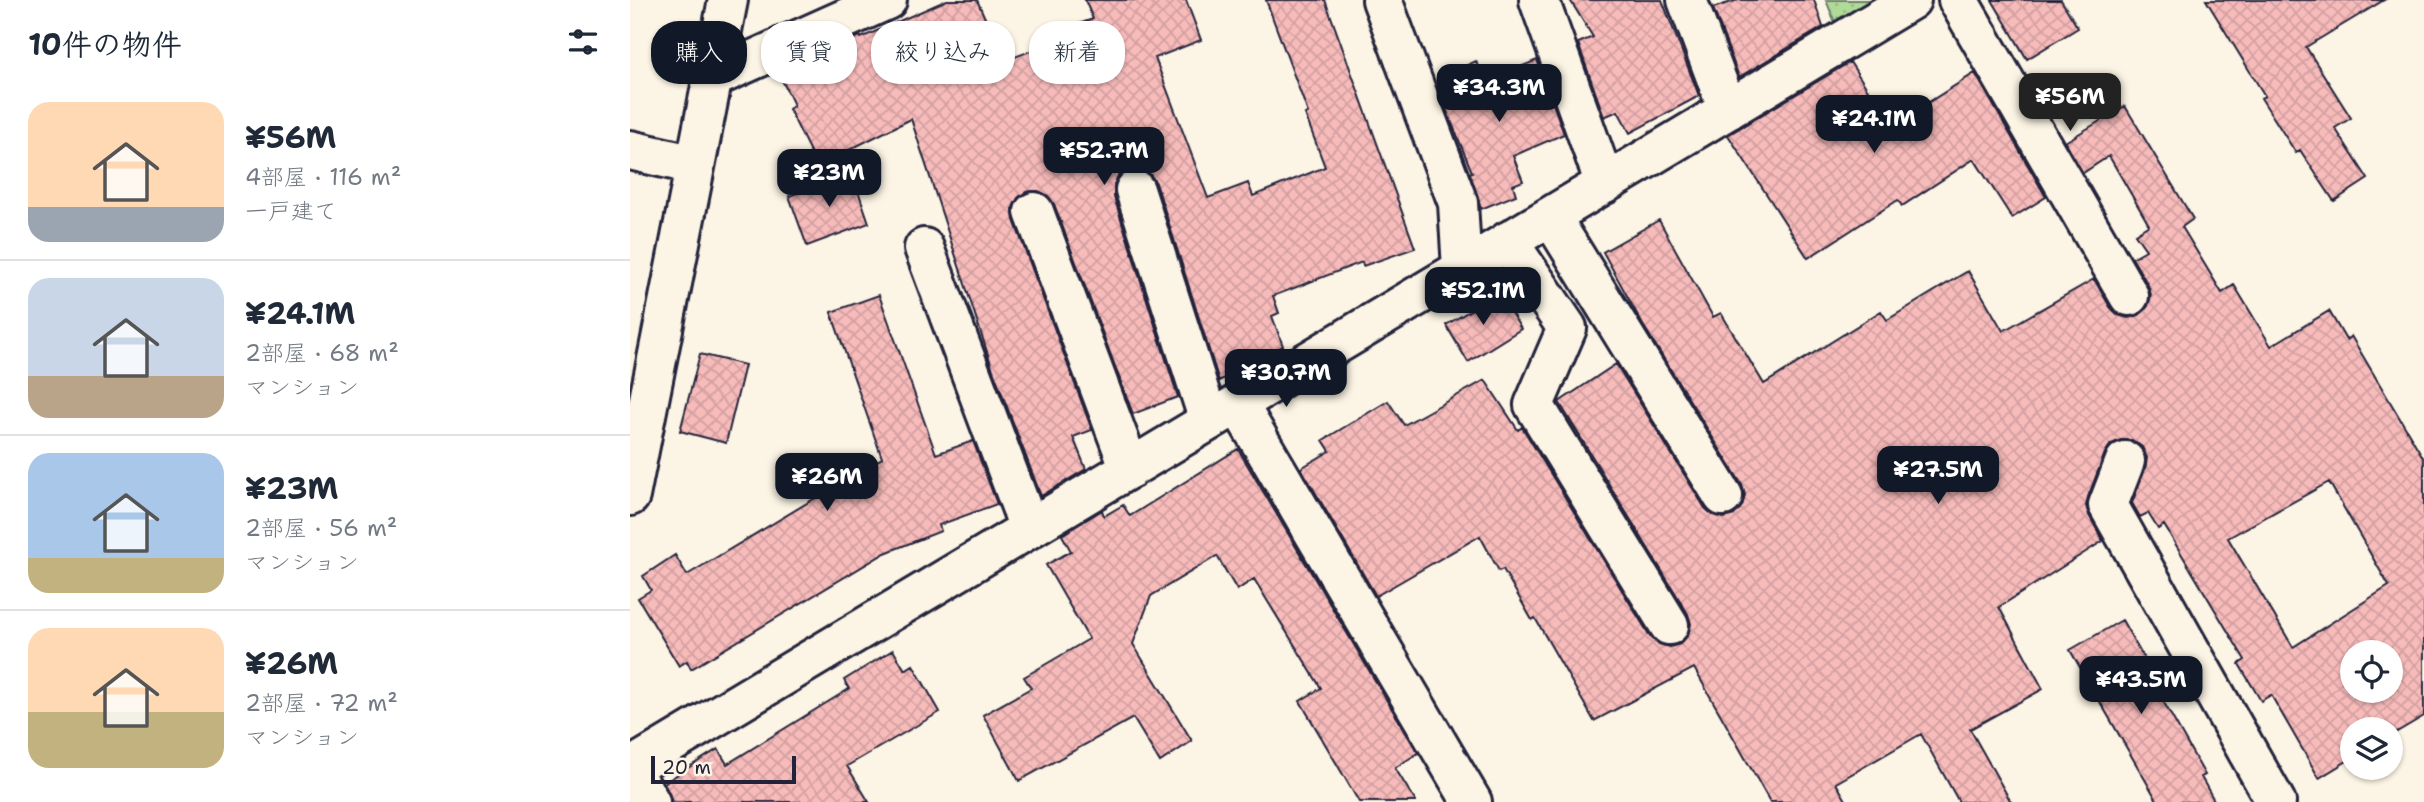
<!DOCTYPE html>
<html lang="ja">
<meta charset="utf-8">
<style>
:root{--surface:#fff;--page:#f2f2f3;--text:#1f2937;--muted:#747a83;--line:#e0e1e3;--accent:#111827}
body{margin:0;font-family:"Shantell Sans","Klee One",sans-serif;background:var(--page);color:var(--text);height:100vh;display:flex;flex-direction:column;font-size:26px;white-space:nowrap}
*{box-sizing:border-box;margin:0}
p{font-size:23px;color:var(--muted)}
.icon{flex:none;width:38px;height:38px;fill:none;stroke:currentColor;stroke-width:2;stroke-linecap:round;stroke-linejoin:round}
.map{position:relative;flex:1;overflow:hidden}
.details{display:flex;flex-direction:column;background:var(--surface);width:630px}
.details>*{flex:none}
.banner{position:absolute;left:21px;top:21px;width:665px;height:63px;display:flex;gap:14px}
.buttons{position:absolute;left:1710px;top:640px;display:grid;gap:14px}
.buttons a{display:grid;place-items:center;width:63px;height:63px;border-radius:50%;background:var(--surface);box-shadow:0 2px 5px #0004;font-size:35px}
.scale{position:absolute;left:21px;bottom:18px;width:145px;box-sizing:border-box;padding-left:7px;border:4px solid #22223b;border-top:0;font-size:19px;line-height:24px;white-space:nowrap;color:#22223b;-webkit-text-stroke:5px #fcf5e5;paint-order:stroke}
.price{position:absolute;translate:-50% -60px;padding:0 16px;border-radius:14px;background:var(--accent);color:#fff;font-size:23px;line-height:46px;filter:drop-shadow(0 2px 4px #0008)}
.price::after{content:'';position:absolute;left:50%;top:42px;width:21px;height:16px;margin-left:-10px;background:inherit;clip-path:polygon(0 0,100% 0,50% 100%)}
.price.on{background:#222;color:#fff}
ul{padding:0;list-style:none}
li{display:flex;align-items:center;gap:21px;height:175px;padding:0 28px}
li+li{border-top:2px solid var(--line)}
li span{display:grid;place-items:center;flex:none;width:196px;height:140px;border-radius:21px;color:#555}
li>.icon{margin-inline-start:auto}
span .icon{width:84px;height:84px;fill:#fffc;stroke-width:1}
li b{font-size:30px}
h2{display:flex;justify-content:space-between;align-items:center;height:84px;padding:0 28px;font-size:30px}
.chip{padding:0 24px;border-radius:28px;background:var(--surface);box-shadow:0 2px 5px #0004;font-size:24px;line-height:63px}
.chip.on{background:var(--accent);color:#fff}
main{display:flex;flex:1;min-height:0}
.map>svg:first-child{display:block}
</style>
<main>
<section class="details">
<h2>10件の物件<svg class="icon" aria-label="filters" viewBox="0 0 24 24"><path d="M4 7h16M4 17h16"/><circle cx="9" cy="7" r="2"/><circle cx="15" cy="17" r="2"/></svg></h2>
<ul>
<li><span style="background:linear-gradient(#ffd9b3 75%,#9aa5b1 0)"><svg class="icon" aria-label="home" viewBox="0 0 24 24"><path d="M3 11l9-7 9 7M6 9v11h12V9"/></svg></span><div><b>¥56M</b><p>4部屋 · 116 m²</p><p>一戸建て</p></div></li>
<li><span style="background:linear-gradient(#c9d6e8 70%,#b9a48a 0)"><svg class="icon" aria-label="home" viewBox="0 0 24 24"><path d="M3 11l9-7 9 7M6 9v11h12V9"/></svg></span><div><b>¥24.1M</b><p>2部屋 · 68 m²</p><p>マンション</p></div></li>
<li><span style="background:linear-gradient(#a9c7e8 75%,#c2b280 0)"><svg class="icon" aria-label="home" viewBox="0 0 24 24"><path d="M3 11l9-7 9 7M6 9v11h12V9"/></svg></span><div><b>¥23M</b><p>2部屋 · 56 m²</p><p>マンション</p></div></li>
<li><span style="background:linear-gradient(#ffd9b3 60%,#c2b280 0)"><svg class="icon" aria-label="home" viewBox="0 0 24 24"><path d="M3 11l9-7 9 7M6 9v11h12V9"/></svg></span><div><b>¥26M</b><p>2部屋 · 72 m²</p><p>マンション</p></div></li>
</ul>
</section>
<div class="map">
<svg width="1794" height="802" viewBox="0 0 1794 802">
<defs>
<pattern id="green-dots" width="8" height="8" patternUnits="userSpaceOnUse" patternTransform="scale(1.75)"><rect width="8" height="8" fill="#b0da97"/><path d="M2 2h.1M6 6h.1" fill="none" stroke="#97bb83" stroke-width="1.8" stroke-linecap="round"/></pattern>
<pattern id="building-cross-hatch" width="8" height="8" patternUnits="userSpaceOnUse" patternTransform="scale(1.75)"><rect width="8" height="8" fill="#f7bbba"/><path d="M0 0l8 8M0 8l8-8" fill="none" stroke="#d3a0a1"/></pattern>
</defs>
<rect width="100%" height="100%" fill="#fcf5e5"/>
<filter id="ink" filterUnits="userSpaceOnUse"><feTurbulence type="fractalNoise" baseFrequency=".0143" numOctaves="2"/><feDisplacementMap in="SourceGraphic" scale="14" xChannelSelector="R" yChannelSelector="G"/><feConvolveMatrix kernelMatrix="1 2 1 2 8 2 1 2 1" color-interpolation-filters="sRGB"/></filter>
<g filter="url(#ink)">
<!-- green -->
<path fill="url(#green-dots)" stroke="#697e69" stroke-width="2" d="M1196,0h51l-41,25z"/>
<!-- building -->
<path fill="url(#building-cross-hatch)" stroke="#22223b" stroke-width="2" fill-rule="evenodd" d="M317,0h30l27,61 69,-26 -3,-8 23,-8 -8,-19h101l15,40 -46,18 53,140 40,-15 5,13 72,-29 -20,-53 3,-1 -42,-113h59l90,248 -52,18 -1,-4 -89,34 6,17 -7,3 11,30 -64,35 -63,-198 -6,-9 -10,-5h-12l-10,7 -4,9v12l64,200 -45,17 -79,-210 -6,-8 -10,-5 -12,1 -8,6 -5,10 1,12 78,210 -19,7 13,32 -45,27 -48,-126 -82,-251 -94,47 -28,-57 5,-4 -14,-29 73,-37 7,-3 1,2z
M940,0h92l37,96 -69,37 -12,-22 -14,6 -26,-74 15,-6z
M1108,0h76l9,27 -84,50 -26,-69z
M1362,0h69l17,28 -51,31z
M1576,0h178l-78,47 45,71 -16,10 33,51 -34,22 -34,-51 -4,3 -35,-55 4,-2z
M907,60l27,74 -51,22 10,25 -10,4 3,10 -35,14 -11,-36 2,-1 -30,-73 8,-3 -9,-19 35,-16 8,21z
M1220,62l41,64 84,-53 71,124 -34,21 -38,-59 -72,47 -4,-6 -90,58 -80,-123z
M1495,106l68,113 -11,8 40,66 12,-8 37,61 58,-35 17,29 5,-4 73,123v257l-34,20v-6h-38v28l-33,20 -48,-83 -10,6 -22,-37 6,-4 -81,-135 -6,4 -10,-16 -8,4 -8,-14 13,-34 2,-11 -5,-11 -10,-7h-11l-10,4 -6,9 -17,44 -2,9 3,9 14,26 -104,66 44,82 -73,40 41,73h-52l-38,-68 -85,49 11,19h-77l-76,-134 -100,53 -59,-103 -3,2 -29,-51 -4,2 -19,-35 -104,60 -75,-128 29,-17 -7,-11 65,-39 16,24 81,-45 33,50 4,-3 128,209 9,8 11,3 10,-3 8,-9 3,-11 -3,-10 -129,-212 57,-38 89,144 8,7 11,3 10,-3 8,-9 3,-11 -3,-10 -99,-160 -40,-73 56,-32 54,97 8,-4 43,71 117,-73 6,9 81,-49 35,60 91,-52 16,28 8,8 10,3 11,-3 9,-9 3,-11 -3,-10 -16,-27 14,-8 -11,-16 14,-9 -40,-69 -26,17 -18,-31zM1699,482l60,104 -96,61 -65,-109zM1722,653h38v38h-38z
M222,173l17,50 -62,23 -18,-50z
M869,293l22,36 -53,33 -22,-37z
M249,295l57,159 37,-13 24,63 -58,21 2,6 -56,22 -194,116 -4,-8 -8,5 -41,-68 13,-8 -8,-14 32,-21 12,20 195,-117 -51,-146z
M70,354l45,11 -19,78 -46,-12z
M608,449l180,304 -23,15 21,34h-57l-59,-101 21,-13 -67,-109 -17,11 -20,-34 -66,40 -18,48 59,97 -32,21 -27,-44 -114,63 -36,-66 48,-27 -7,-11 65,-38 -43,-74 25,-14 -9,-16 40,-25 2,6 19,-11 7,11z
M1492,620l32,56 -4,2 55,97 -4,2 14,25h-57l-88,-152z
M263,650l12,20 8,-5 27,47 -93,54 22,36h-197l-8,-19 54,-34 9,15 122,-75 -5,-9z"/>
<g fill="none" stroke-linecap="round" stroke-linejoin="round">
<defs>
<path id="minor" d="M752,0l76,203 4,66
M909,0l66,184
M1057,0l41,110
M1328,0l171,296
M83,78l174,-78
M0,150l65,15
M505,190l74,231
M404,212l96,257
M921,217l172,279
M878,241l59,87 -33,77 135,220
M294,248l105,280
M608,404l234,398
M1495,461l-17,44 168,297
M0,496l98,-496
M0,768l1281,-768
M0,768l20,34"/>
</defs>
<!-- minor casing -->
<use href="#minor" stroke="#22223b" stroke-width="44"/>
<!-- minor -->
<use href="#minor" stroke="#fcf5e5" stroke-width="38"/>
</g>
</g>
</svg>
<div class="buttons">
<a><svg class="icon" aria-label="locate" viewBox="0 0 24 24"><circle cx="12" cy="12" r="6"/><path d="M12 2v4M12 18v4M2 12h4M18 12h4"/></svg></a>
<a><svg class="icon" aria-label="layers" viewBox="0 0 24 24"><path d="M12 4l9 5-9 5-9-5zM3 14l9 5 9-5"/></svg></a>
</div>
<div class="scale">20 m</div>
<b class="price" style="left:869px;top:124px">¥34.3M</b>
<b class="price on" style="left:1440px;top:133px">¥56M</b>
<b class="price" style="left:1244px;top:155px">¥24.1M</b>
<b class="price" style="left:474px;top:187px">¥52.7M</b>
<b class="price" style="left:199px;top:209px">¥23M</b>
<b class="price" style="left:853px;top:327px">¥52.1M</b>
<b class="price" style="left:656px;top:409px">¥30.7M</b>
<b class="price" style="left:1308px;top:506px">¥27.5M</b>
<b class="price" style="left:197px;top:513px">¥26M</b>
<b class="price" style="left:1511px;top:716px">¥43.5M</b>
<div class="banner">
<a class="chip on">購入</a>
<a class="chip">賃貸</a>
<a class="chip">絞り込み</a>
<a class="chip">新着</a>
</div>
</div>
</main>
